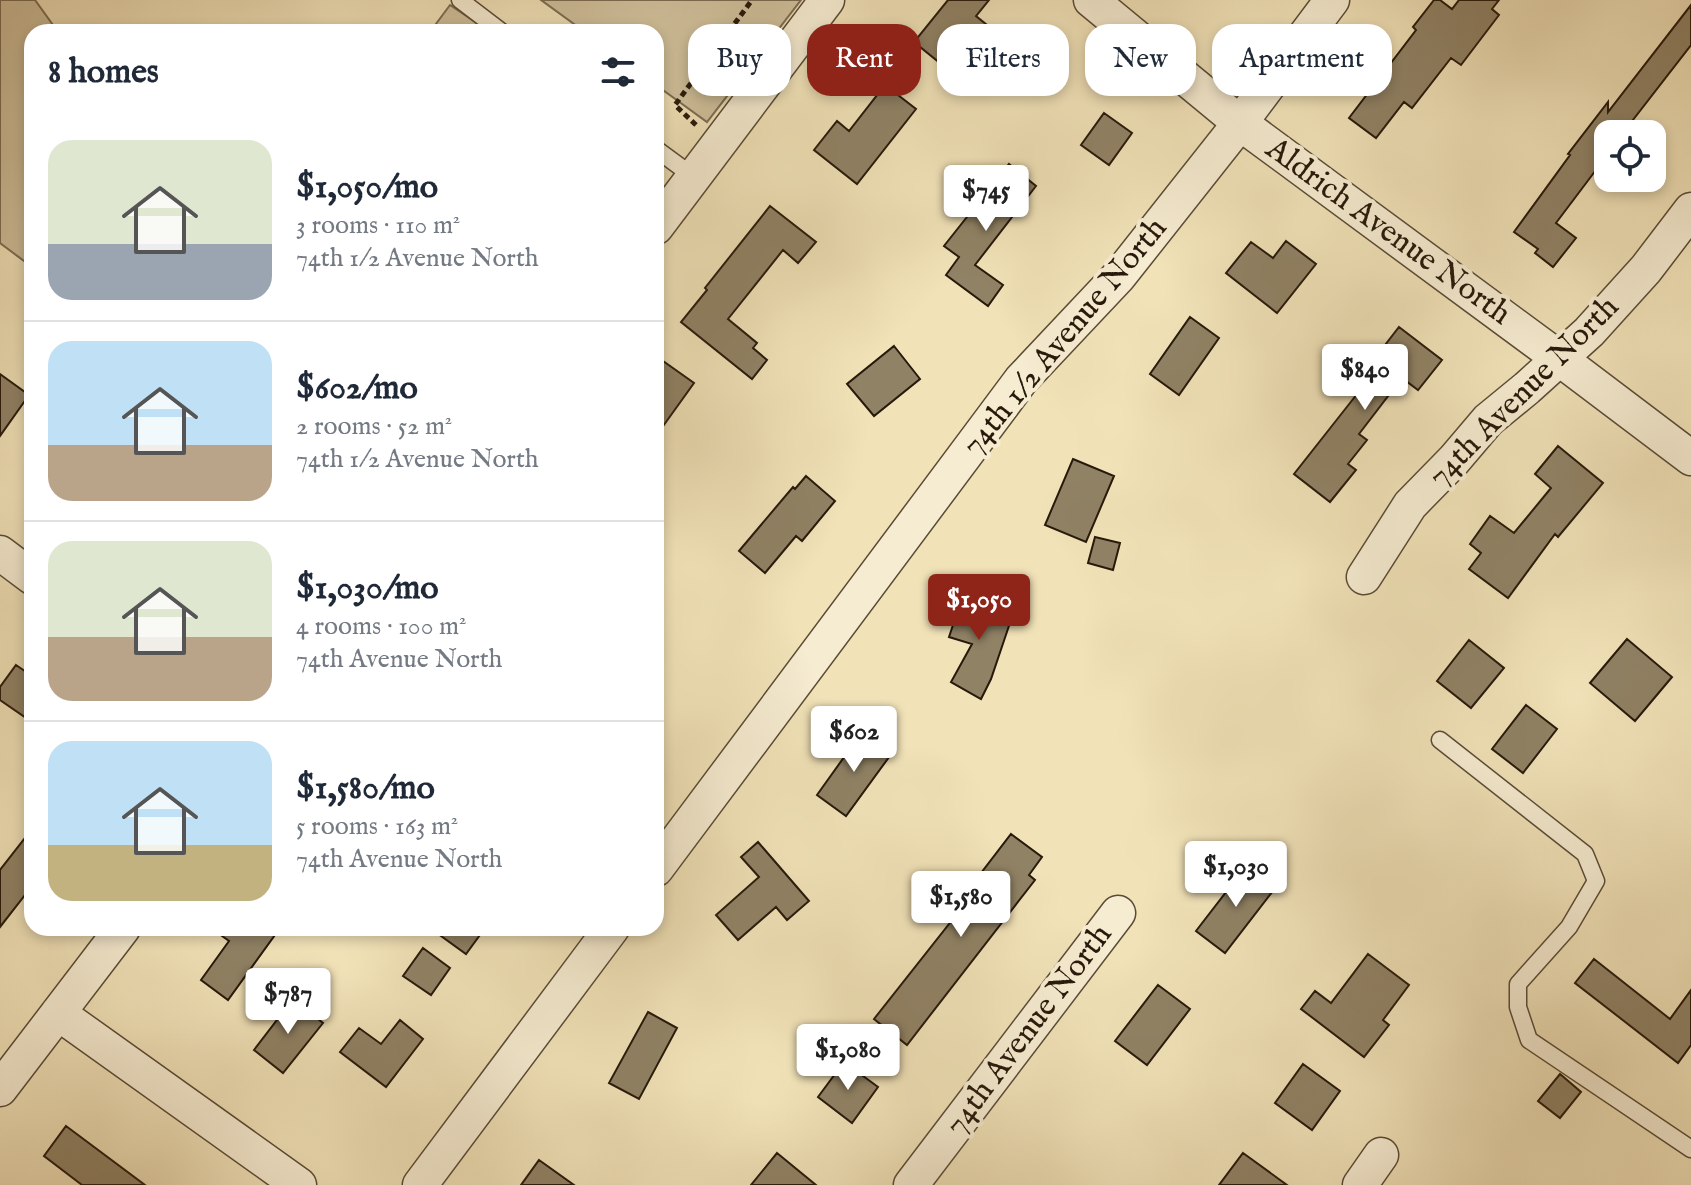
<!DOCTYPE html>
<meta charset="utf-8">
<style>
:root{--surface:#fff;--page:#f6f6f7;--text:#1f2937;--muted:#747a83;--line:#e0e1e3;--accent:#8f2418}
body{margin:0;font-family:"IM FELL English",serif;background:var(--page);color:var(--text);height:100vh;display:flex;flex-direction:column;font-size:30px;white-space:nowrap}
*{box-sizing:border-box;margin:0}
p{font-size:26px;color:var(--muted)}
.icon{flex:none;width:44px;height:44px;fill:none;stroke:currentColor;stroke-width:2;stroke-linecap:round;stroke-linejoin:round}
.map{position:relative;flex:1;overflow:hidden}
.drawer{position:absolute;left:24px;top:24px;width:640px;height:912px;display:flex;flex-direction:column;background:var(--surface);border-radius:24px;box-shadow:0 4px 12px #0003}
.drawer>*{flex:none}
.hud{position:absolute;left:688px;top:24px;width:760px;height:72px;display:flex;gap:16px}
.fabs{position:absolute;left:1594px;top:120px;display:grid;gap:16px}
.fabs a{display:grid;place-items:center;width:72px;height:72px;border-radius:16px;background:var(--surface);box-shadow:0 4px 12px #0003;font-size:40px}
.price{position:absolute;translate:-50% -68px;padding:0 18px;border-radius:8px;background:#fff;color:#222;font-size:26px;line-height:52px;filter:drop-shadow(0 2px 4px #0008)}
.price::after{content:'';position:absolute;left:50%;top:48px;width:24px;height:18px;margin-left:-12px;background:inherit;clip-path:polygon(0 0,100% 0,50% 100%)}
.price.active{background:var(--accent);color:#fff}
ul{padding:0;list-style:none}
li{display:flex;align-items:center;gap:24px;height:200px;padding:0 24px}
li+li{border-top:2px solid var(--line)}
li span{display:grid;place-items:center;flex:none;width:224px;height:160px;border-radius:24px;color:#555}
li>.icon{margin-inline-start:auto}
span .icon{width:96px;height:96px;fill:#fffc;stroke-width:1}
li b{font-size:34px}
h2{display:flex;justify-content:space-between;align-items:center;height:96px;padding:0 24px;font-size:34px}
.tag{padding:0 28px;border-radius:24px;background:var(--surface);box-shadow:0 4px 12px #0003;font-size:28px;line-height:72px}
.tag.active{background:var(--accent);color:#fff}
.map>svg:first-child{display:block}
</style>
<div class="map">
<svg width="1691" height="1185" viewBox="0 0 1691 1185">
<rect width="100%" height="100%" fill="#f1e2b8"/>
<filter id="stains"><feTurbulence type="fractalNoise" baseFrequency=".0025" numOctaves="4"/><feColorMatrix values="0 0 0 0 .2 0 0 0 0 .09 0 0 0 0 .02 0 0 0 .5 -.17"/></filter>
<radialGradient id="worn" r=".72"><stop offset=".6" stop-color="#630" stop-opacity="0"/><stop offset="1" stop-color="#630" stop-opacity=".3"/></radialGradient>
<!-- green -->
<path fill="#cfc09b" stroke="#7b6c53" stroke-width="2" d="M0,0h35l23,32h-26v235l-32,-24z
M541,0h260l-94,122 -51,-37v-53h-71z
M450,5l40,27h-60z"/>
<!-- building -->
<path fill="#908265" stroke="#27190b" stroke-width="2" d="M948,0h41l-13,16 11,9 -36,47 -37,-30z
M1434,0h6l12,9 7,-9h40l-7,9 7,6 -38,50 -10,-7 -39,50 -8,-6 -28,36 -27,-20 67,-88 -3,-3z
M1691,5v40l-69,89h-14v20l-52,69 20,15 -23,29 -18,-14 3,-4 -24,-17 56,-77 -2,-1 40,-52v10z
M885,85l31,24 -59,75 -43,-34 23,-29 12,10z
M1104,113l28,20 -23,32 -28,-20z
M1009,164l27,22 -61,79 28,20 -15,21 -42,-31 13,-18 -15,-11z
M770,206l46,36 -18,21 -15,-13 -55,69 29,24 -4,5 14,12 -15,19 -71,-57 26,-32 -2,-2z
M1286,241l30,23 -39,49 -51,-40 25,-31 22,16z
M1190,317l29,21 -40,57 -29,-21z
M1399,327l43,33 -24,30 -16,-12 -43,56 8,6 -19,24 8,6 -26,32 -36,-28 67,-85 -6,-5z
M894,346l26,33 -46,37 -27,-32z
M656,356l38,27 -38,53z
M0,374l29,21 -29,41z
M1558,446l45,37 -45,54 -3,-3 -47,64 -39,-29 12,-16 -11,-9 20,-28 24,17 37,-45 -16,-14z
M1073,459l41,17 -28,66 -41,-17z
M806,476l29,25 -33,40 -6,-5 -31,37 -26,-22 54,-64 2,2z
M1095,537l25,6 -7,27 -25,-7z
M963,595l51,16 -23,68 -10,20 -30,-17 21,-38 -23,-7z
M1627,639l45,38 -37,44 -45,-38z
M1469,640l35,28 -33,40 -34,-27z
M16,665l16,11v46l-32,-22v-13z
M1526,705l31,24 -34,44 -31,-24z
M862,732l30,21 -46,63 -29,-21z
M32,829v57l-32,41v-57z
M1011,834l31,23 -13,18 6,5 -128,165 -33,-26 86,-109 -5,-3z
M758,842l51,59 -22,19 -11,-13 -38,33 -22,-25 43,-38 -18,-20z
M1247,865l29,22 -51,66 -29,-22z
M211,928h69l-52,72 -27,-20 28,-39z
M430,928h55l-19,26z
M423,948l27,20 -19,27 -28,-19z
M1368,954l41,31 -26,35 6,5 -25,32 -63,-48 14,-18 16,12z
M1594,959l76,60 21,-29v55l-13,18 -103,-80z
M1158,985l32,24 -43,56 -32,-24z
M293,999l30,24 -40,50 -29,-23z
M648,1012l29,16 -38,71 -30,-16z
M400,1020l23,19 -37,48 -46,-35 19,-24 22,16z
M844,1062l34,25 -26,36 -34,-26z
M1303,1064l37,27 -28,39 -37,-27z
M1560,1074l21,18 -21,26 -22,-17z
M66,1126l79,59h-63l-38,-29z
M777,1153l39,32h-65z
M1243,1153l44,32h-68z
M539,1160l35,25h-53z"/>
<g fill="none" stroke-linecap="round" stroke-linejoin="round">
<defs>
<path id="lane" d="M460,0l42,32
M656,149l38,28
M1440,740l145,114 11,27 -27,46 -51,57v23l11,33 162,109"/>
<path id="street" d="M1091,0l149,123 320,236 131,99
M656,227l171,-227
M0,553l32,24
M1364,577l46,-72 44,-45 34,-40 39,-32 62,-56 57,-63 45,-59
M656,869l365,-489 98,-104 121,-153 92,-123
M58,1013l241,172
M0,1089l123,-161
M420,1185l192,-257
M911,1185l207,-272
M1360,1185l21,-30"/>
</defs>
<!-- lane casing -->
<use href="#lane" stroke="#5a4b36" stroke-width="19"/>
<!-- street casing -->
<use href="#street" stroke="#5a4b36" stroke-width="37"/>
<!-- path -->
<path stroke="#27190b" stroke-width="5" stroke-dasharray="6 4" stroke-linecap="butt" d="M696,125l-21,-20 77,-105"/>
<!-- lane -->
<use href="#lane" stroke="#f6ecd1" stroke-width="16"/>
<!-- street -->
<use href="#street" stroke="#f6ecd1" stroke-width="34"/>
</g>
<g text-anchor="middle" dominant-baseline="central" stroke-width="8" stroke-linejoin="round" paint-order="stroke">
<!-- street labels -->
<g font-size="32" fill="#27190b" stroke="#f6ecd1">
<text transform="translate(1388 232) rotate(36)">Aldrich Avenue North</text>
<text transform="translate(1065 337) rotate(-50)">74th 1/2 Avenue North</text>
<text transform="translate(1524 392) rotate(-45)">74th Avenue North</text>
<text transform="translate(1029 1030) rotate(-53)">74th Avenue North</text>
</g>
</g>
<rect width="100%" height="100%" filter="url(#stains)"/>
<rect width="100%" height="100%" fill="url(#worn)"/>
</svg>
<div class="fabs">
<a><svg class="icon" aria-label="locate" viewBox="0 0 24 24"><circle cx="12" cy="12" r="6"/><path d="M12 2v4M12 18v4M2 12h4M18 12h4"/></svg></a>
</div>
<b class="price" style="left:986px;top:233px">$745</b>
<b class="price" style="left:1365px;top:412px">$840</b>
<b class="price active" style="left:979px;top:642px">$1,050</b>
<b class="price" style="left:854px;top:774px">$602</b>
<b class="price" style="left:1236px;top:909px">$1,030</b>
<b class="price" style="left:961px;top:939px">$1,580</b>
<b class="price" style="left:288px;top:1036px">$787</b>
<b class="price" style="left:848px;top:1092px">$1,080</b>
<div class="hud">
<a class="tag">Buy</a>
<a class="tag active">Rent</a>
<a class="tag">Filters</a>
<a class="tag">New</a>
<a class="tag">Apartment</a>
</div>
<section class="drawer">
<h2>8 homes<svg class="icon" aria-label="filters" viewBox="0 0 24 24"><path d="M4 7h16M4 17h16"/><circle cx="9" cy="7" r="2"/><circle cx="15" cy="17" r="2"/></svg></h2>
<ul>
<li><span style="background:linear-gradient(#dfe7d0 65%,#9aa5b1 0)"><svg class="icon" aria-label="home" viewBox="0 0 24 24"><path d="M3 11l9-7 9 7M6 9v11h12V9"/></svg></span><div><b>$1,050/mo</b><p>3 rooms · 110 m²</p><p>74th 1/2 Avenue North</p></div></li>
<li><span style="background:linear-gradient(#bfe0f5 65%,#b9a48a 0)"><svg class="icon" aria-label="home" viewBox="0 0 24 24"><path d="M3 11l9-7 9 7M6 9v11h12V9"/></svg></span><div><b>$602/mo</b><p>2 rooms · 52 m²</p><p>74th 1/2 Avenue North</p></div></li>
<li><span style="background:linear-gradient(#dfe7d0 60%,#b9a48a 0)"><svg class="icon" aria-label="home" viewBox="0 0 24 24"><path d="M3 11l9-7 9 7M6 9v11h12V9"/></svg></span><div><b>$1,030/mo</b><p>4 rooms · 100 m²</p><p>74th Avenue North</p></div></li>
<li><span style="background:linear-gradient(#bfe0f5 65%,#c2b280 0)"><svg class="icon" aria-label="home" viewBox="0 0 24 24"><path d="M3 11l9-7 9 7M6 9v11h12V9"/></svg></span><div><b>$1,580/mo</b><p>5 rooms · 163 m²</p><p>74th Avenue North</p></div></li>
</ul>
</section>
</div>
